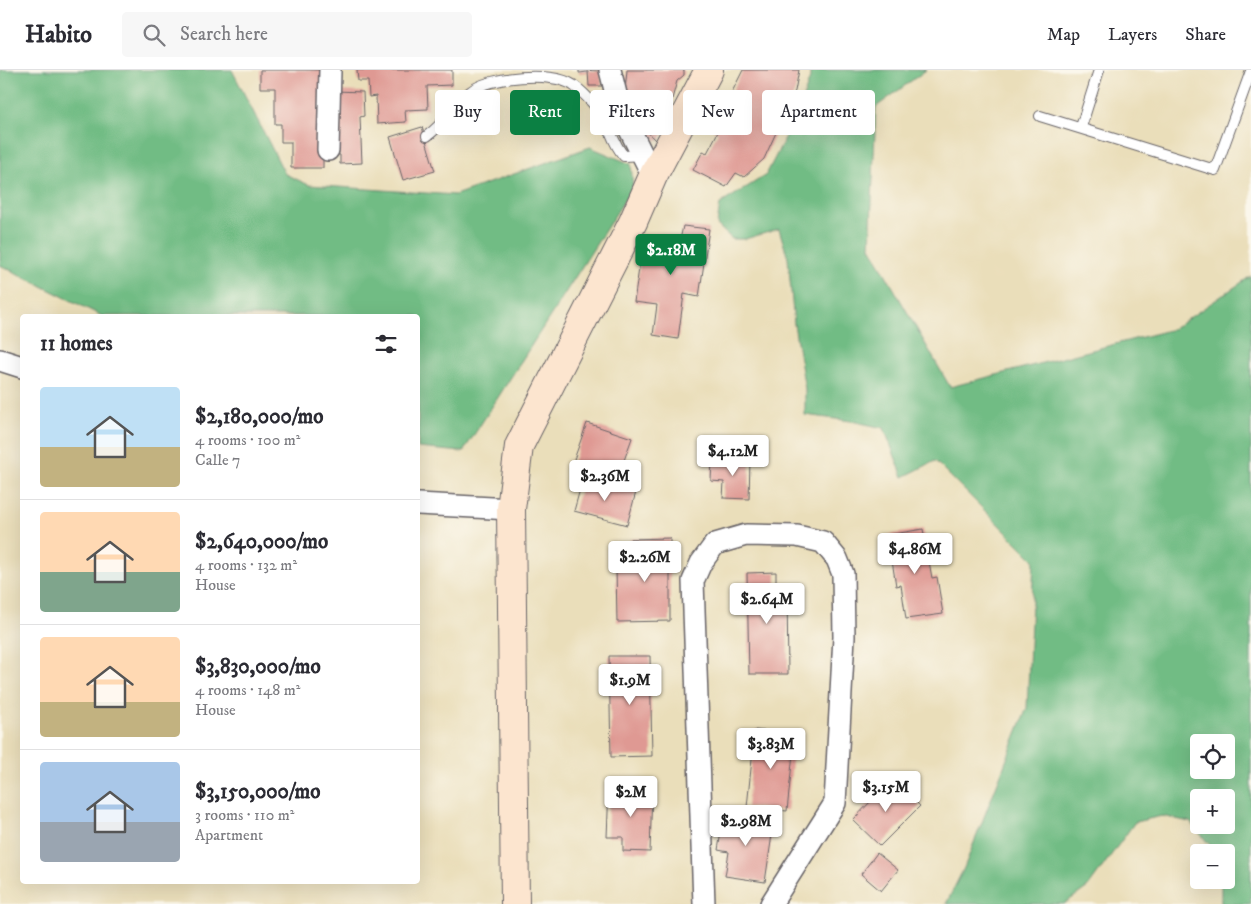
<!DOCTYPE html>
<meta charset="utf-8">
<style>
:root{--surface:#fff;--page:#f7f7f7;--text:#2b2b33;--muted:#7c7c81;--line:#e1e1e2;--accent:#0b8043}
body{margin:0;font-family:"IM FELL DW Pica",serif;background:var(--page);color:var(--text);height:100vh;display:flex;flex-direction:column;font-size:19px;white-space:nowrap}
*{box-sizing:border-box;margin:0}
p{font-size:16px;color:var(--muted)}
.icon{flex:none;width:28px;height:28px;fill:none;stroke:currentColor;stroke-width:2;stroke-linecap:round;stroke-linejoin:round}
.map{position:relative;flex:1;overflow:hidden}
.panel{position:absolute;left:20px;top:244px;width:400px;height:570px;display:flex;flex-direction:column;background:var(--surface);border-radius:5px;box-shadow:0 5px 20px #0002}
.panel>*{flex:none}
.hud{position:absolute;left:435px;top:20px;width:475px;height:45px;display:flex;gap:10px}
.buttons{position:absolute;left:1190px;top:664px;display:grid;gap:10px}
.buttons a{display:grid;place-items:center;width:45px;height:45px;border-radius:5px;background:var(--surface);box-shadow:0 5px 20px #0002;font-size:25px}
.price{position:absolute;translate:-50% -42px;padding:0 11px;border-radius:5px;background:#fff;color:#222;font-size:16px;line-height:32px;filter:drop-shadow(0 1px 2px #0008)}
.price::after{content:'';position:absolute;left:50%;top:30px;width:15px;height:11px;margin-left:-8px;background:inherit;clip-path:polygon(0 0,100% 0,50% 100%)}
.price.on{background:var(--accent);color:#fff}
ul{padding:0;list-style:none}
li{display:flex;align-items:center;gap:15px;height:125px;padding:0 20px}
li+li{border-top:1px solid var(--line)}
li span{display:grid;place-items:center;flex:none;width:140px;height:100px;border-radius:5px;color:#555}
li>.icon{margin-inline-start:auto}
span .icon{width:60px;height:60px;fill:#fffc;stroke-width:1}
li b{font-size:21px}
h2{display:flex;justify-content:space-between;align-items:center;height:60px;padding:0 20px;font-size:21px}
.chip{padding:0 18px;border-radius:5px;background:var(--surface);box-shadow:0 5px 20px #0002;font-size:18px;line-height:45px}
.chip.on{background:var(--accent);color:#fff}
header{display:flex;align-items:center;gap:30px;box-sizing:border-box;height:70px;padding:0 25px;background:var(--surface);border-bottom:1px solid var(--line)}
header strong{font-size:24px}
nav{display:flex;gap:28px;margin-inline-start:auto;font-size:18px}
.search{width:350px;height:45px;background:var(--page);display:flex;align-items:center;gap:12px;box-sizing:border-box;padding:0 18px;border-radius:5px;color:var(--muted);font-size:19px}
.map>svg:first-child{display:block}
</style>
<header>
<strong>Habito</strong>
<div class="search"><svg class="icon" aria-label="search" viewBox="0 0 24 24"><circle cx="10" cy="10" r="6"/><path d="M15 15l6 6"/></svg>Search here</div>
<nav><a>Map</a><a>Layers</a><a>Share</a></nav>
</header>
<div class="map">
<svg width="1251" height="834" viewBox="0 0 1251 834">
<rect width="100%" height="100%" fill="#fbf7ec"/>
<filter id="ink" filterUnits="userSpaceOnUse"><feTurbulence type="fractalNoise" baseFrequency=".02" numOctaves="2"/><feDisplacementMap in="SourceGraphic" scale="10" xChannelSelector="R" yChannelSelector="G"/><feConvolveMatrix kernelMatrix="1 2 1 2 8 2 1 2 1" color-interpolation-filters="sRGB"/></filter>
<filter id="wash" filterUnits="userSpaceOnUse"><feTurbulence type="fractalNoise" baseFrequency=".0096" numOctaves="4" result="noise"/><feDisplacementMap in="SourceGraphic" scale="20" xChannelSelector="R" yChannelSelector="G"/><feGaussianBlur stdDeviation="1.12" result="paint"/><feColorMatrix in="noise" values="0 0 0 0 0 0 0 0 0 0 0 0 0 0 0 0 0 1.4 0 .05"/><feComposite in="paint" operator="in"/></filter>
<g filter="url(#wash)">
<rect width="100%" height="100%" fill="#eadeba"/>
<!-- forest -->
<path fill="#71bc84" stroke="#4a6f60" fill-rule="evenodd" d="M0,0h232l53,104 24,11 146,10 135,-48 41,17 2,23 -170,265 -45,-4v-132h-316l-102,-51z
M810,0h116l-50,37 -6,140 80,140 223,-58 78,-53v628h-30v-24h5v-28h-10l-26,-30 -28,-6 -27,6 -47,65 -24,17h-118l18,-36 63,-160 7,-148 -99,-99 -32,16 -19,-49 -33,-7 -46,-6v-26l-11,-65 -6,-66 -9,-29 -34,10h-13l-15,-14 3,-21 46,-29 31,-60 13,-37zM1199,672h27v28h-27zM1199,728h27v27h-27z"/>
<g id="blocks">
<!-- building -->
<path fill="#df9993" d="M260,0h63v98h-32v-26h-10v-18h-6v-36h-15z
M357,0h95v15l-25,1 1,23 -23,1 1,12 -29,2 -1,-28 -7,1 -1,-16h-10z
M579,0l22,1 1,15h-13l-1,-14 -9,1z
M627,0h57v5l-7,6 -5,18 -7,13 -41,-10z
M743,0h56l-4,21 -31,68 -20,18 -8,-4 -10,14 -33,-17 10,-19 4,2 11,-21 -5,-2z
M335,21l28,1 1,24 -4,1 2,46 -22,1v-9l-5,-1z
M651,45l17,9 -8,16h-5l-15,-16z
M422,57l13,44 -32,9 -13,-43z
M683,156l26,3 -10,68 -15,-3 -6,45 -25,-4 4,-30 -23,-3 10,-67 36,5z
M587,353l45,15 -15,42 -45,-15z
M712,389l38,1 -1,39 -26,-1 1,-16 -13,-1z
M583,408l53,14 -9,33 -53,-14z
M923,459l9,49 5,-1 6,37 -37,5 -5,-34 -5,1 -8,-51z
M670,468v83l-53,1 -1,-55h14v-28z
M776,502v18h11l1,84h-39l-2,-101z
M609,586h41l2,100 -41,1z
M755,660l40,4 -8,77 -40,-4z
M892,709l28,27 -40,40 -27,-26z
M609,717l43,2 -2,63 -27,-1v-14h-16z
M724,744l50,7 -9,61 -40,-6 4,-24 -11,-2z
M877,783l21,17 -17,21 -20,-17z"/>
</g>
</g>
<g filter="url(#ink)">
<use href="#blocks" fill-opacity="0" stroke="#686467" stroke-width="1"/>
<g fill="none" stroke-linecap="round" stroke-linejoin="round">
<defs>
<path id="service" d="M1040,46l175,54 36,-99
M1081,57l18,-57
M427,66c17,-12 27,-30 43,-44 19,-16 83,-21 103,-7 9,6 18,16 25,24 12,14 13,33 26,47l19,-1"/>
<path id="minor" d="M610,0l10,40 33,66
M328,80l2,-80
M0,290l22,7
M418,434l93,5
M704,834l-11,-323 8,-18 14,-19 31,-9 51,1 26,6 14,17 6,15 1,63 -9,166 -64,101"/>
<path id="secondary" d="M515,834l-4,-395 8,-63 114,-224 20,-46 56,-106"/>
</defs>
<!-- service casing -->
<use href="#service" stroke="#686467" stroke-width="12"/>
<!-- minor casing -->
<use href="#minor" stroke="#686467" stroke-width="24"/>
<!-- secondary casing -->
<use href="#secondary" stroke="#686467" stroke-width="30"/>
<!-- service -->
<use href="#service" stroke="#fff" stroke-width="10"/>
<!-- minor -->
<use href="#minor" stroke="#fff" stroke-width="21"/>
<!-- secondary -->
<use href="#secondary" stroke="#fce5cf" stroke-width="28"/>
</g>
</g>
</svg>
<div class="buttons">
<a><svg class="icon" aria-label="locate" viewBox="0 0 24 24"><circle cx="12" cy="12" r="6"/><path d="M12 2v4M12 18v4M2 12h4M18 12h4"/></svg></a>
<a>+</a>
<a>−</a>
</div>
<b class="price on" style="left:671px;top:206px">$2.18M</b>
<b class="price" style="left:733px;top:407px">$4.12M</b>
<b class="price" style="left:605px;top:432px">$2.36M</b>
<b class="price" style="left:915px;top:505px">$4.86M</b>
<b class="price" style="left:645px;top:513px">$2.26M</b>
<b class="price" style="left:767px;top:555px">$2.64M</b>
<b class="price" style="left:630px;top:636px">$1.9M</b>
<b class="price" style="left:771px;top:700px">$3.83M</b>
<b class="price" style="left:886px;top:743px">$3.15M</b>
<b class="price" style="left:631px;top:748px">$2M</b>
<b class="price" style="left:746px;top:777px">$2.98M</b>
<div class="hud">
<a class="chip">Buy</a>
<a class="chip on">Rent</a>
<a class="chip">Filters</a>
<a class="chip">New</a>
<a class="chip">Apartment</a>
</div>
<section class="panel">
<h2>11 homes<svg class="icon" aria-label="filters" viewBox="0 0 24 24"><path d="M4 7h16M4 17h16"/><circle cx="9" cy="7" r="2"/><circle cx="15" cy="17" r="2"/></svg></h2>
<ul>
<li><span style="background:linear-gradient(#bfe0f5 60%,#c2b280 0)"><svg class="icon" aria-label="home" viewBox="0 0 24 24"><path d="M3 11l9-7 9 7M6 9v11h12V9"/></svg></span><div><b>$2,180,000/mo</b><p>4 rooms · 100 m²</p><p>Calle 7</p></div></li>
<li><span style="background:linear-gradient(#ffd9b3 60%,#7fa58c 0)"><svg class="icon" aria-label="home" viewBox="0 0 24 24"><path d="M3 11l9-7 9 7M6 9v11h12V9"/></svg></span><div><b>$2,640,000/mo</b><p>4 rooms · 132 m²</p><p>House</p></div></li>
<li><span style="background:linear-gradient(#ffd9b3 65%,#c2b280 0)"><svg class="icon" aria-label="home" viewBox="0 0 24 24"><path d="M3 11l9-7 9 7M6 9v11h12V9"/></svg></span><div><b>$3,830,000/mo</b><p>4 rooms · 148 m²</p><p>House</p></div></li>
<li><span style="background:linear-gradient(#a9c7e8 60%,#9aa5b1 0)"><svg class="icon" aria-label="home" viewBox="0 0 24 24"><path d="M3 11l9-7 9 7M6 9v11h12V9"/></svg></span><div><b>$3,150,000/mo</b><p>3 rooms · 110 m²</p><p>Apartment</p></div></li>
</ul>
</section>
</div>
